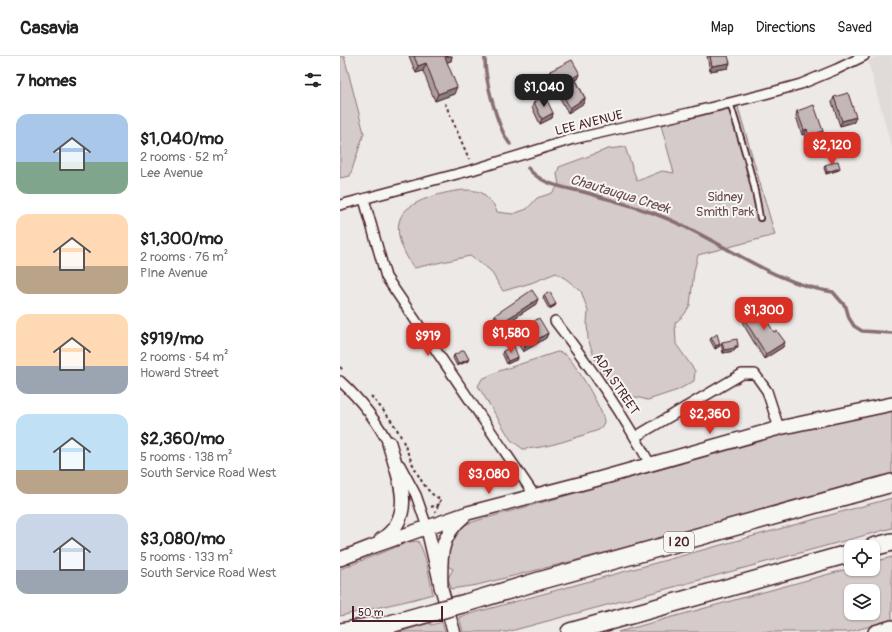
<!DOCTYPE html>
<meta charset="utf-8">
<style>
:root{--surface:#fff;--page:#f6f6f6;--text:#222;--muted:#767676;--line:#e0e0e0;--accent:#d93025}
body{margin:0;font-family:Pangolin,sans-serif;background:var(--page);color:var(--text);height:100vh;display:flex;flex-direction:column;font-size:15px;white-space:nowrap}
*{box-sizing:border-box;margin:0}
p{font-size:13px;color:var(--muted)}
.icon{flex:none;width:22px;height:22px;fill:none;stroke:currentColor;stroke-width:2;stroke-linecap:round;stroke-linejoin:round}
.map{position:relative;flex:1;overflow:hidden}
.panel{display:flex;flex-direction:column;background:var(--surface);width:340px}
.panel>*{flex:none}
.tools{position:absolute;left:504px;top:484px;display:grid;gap:8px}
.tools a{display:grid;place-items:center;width:36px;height:36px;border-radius:8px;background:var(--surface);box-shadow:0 1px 3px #0004;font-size:20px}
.scale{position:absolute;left:12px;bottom:10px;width:91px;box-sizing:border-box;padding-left:4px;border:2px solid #4a1f2b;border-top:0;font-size:11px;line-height:14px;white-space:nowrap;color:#4a1f2b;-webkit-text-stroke:3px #f6f6f2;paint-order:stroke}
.price{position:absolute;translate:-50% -34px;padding:0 9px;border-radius:8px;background:var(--accent);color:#fff;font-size:13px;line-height:26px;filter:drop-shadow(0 1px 2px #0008)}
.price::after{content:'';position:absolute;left:50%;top:24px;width:12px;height:9px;margin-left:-6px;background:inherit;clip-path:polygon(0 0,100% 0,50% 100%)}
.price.on{background:#222;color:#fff}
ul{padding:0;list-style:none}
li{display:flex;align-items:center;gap:12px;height:100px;padding:0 16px}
li span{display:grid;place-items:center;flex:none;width:112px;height:80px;border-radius:12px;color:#555}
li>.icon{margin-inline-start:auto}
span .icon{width:48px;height:48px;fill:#fffc;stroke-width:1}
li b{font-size:17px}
h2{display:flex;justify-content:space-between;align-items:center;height:48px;padding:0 16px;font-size:17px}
header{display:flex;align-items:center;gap:24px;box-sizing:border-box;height:56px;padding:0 20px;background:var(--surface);border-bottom:1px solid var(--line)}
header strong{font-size:19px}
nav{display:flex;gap:22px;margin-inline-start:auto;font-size:14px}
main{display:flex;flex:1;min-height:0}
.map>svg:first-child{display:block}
</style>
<header>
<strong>Casavia</strong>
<nav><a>Map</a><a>Directions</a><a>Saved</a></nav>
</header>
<main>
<section class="panel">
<h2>7 homes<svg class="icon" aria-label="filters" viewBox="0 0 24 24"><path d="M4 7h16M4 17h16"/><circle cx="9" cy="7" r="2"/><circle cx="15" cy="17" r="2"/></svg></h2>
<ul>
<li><span style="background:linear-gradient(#a9c7e8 60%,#7fa58c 0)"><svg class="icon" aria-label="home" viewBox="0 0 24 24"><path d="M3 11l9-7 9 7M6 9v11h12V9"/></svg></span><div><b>$1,040/mo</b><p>2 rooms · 52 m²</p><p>Lee Avenue</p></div></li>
<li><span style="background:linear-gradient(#ffd9b3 65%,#b9a48a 0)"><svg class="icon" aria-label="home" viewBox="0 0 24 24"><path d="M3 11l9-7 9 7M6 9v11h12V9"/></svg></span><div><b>$1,300/mo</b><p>2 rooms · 76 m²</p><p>PIne Avenue</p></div></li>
<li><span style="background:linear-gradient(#ffd9b3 65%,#9aa5b1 0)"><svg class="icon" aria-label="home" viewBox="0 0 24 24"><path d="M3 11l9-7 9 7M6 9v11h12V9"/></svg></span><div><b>$919/mo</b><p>2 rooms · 54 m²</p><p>Howard Street</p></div></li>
<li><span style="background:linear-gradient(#bfe0f5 70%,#b9a48a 0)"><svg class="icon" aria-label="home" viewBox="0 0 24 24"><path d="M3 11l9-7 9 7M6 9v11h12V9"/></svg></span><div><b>$2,360/mo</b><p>5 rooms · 138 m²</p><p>South Service Road West</p></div></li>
<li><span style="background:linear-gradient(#c9d6e8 70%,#9aa5b1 0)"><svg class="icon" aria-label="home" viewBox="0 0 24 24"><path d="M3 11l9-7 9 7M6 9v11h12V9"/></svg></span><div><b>$3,080/mo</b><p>5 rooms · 133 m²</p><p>South Service Road West</p></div></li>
</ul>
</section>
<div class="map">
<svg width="552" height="576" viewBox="0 0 552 576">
<rect width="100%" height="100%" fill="#ece9e6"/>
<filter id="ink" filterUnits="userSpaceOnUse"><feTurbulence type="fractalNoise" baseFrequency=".025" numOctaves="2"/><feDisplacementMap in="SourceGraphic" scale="8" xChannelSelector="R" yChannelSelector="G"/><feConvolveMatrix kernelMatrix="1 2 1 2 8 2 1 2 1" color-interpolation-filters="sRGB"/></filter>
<g filter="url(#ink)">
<!-- built -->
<path fill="#e0dad8" d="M537,0h15v92l-24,-87z"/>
<!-- green -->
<path fill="#d4cbca" stroke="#8f757a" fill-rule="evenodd" d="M0,0h4l20,77 -14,43 -10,2z
M398,51l37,128 -77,20 -4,16 -4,34 -6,10 -9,8 1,21 19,27 -1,10 -16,9 -30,10 -25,-6 -17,-17 -11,-18 -7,-20 -1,-16 1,-12 -7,-20 -15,-12 -10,-6 -25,10 -28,8 -13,-21 -20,-14 -56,12c-9,-13 -20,-33 -14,-49 6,-19 48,-28 65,-29 6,0 11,1 16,2l13,13 3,7 16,2 14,-5 10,-11 15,-5 7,-8 -2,-11 2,-7 49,-18 17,-2 12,34 25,-10 12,2 -13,-48z
M217,296c2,0 6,1 9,3 8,6 39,58 38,67 -1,3 -3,6 -5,8 -25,8 -50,18 -76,19l-12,-9 -33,-54 4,-7 17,-8z
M552,354v65l-303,82 -112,28 -26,4 -3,-11 5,-9 -8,-4 4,-23 11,-16 19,-6 204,-57 3,-3c68,-20 136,-38 206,-50z
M552,442v30l-385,104h-44l-4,-15z
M78,485c9,15 11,36 15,53l-22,6 -71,16v-47l69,-27z
M552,501v63l-43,12h-231l233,-64 22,1v-7zM511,535h22v22h-22z
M102,566l3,10h-46l31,-9 1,2z"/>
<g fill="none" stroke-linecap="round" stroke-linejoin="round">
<!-- stream -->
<path stroke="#886e73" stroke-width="3.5" d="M145,0c-1,21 12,71 25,88
M188,112c15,19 42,20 63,26 23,7 46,13 67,21 60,22 111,68 175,77l13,15 3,11 5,8 8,5 30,2"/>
<defs>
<path id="service" d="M390,47c12,38 24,76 30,115"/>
<path id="minor" d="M24,143l22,78 149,219
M0,149l132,-35 101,-31 116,-26 76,-19 36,-10 36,-15 27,-13
M215,265c35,45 68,93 95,143
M0,325c21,19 38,42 51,67
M295,381l107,-63h13l12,17 12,37
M60,409l16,30 11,32"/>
<path id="tertiary" d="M87,471l14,60 13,45"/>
<path id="secondary" d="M41,484c37,-24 17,-64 8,-97
M0,503l31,-12 97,-34 130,-34 181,-51 113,-24
M101,531c-1,-28 -2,-51 23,-71
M535,576l17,-5"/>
<path id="motorway" d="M533,491l19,-5
M126,547l73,-22 353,-98
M0,576l33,-6
M22,576l74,-21
M230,576l281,-79"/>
</defs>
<!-- service casing -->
<use href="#service" stroke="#4a1f2b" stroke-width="8"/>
<!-- minor casing -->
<use href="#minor" stroke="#4a1f2b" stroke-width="12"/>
<!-- tertiary casing -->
<use href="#tertiary" stroke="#4a1f2b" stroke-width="15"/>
<!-- secondary casing -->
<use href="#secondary" stroke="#4a1f2b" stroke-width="16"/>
<!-- motorway casing -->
<use href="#motorway" stroke="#4a1f2b" stroke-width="20"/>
<!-- path -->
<path stroke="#4a1f2b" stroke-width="2" stroke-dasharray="3 3" stroke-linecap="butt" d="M105,47l24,56
M0,311l4,4
M31,340c11,13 23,26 30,41
M63,385c7,17 20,53 38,58l-6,13
M91,451l9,-3"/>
<!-- service -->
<use href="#service" stroke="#f6f6f2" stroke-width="4.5"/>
<!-- minor -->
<use href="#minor" stroke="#f6f6f2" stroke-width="9"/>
<!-- tertiary -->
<use href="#tertiary" stroke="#f6f6f2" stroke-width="12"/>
<!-- secondary -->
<use href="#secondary" stroke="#f6f6f2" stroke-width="13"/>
<!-- motorway -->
<use href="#motorway" stroke="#f6f6f2" stroke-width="17"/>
<defs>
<path id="motorway-bridge" d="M96,555l30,-8"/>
</defs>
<!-- motorway-bridge casing -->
<use href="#motorway-bridge" stroke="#4a1f2b" stroke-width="20" stroke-linecap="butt"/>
<!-- motorway-bridge -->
<use href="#motorway-bridge" stroke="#f6f6f2" stroke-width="17"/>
</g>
<!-- wall -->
<path fill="#a99d9d" stroke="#4a1f2b" d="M69,0h43l-1,5 -4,1 7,32 -19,7 -12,-30 -7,2z
M367,0h21v12l-18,3z
M210,15l30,3 -2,5 -2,1 9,18 -1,5 -16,10 -20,-37z
M494,41l20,25 -14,4 -8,-24z
M194,46l19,11 -1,5 -12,6 -8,-17z
M457,55l26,20 -2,5 -14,5 -2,-7 -3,1 -6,-19z
M485,109l14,5 -13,4 -2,-6z
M204,239l12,9 -1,2 -6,3 -6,-11z
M196,248l-37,24 -6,-8 2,-5z
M404,263l22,1 17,27 -19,12 -21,-35z
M176,277h32l-2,5 -23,14 -9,-15z
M371,282l9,8 -5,3 -5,-9z
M382,286l15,6 -2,1 -1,2 -11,2 -2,-9z
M163,295l15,8 -11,5 -5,-11z
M114,299l14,6 -11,5 -4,-8z"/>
<!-- shaded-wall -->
<path fill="#898080" stroke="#4a1f2b" d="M108,0h4l-1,5 -9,3 3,-7z
M86,7l-3,8 -7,2 2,-7z
M390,7l-2,5 -18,3 2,-5z
M240,18l-2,5 -5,3 1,-5z
M117,31l-3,7 -19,7 3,-7z
M245,42l-1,5 -16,10 2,-5z
M213,57l-1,5 -12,6 2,-5z
M516,61l-2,5 -14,4 2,-5z
M467,73l-2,5 -3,1 2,-5z
M483,75l-2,5 -14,5 2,-5z
M500,112l-1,2 -13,4 1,-2z
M198,243l-2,5 -37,24 2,-5z
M216,248l-1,2 -6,3 1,-2z
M208,277l-2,5 -23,14 2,-5z
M445,286l-2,5 -19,12 2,-5z
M380,288v2l-5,3 1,-3z
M395,290h3l-1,2 -2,1 -1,2 -11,2 1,-3z
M178,301v2l-11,5 1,-3z
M129,303l-1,2 -11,5 1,-2z"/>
<!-- building -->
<path fill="#c4b7b7" stroke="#4a1f2b" d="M74,0h34l-3,1 12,30 -19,7 -12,-31 -8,3z
M370,0h18l2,7 -18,3z
M232,4l8,14 -6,3 11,21 -15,10 -20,-37z
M508,37l8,24 -14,4 -8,-24z
M205,40l8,17 -11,6 -8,-17z
M474,49l9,26 -14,5 -2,-7 -3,1 -7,-19z
M498,105l2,7 -13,4 -2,-7z
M192,234l6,9 -37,24 -6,-8z
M210,236l6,12 -6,3 -6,-12z
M423,252l5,8 -3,2 9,14 3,-1 8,11 -19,12 -22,-35z
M199,262l9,15 -23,14 -9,-14z
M377,278l3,10 -4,2 -5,-8z
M397,283l1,7h-3v2l-11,2 -2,-8z
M174,290l4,11 -10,4 -5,-10z
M124,294l5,9 -11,5 -4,-9z"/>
</g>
<g text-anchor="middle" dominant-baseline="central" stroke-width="4" stroke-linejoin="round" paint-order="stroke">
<!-- shield labels -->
<rect fill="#f6f6f2" stroke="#7e6067" stroke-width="1" x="324" y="476" width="30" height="20" rx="3"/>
<g font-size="12" font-weight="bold" fill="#4a1f2b">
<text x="339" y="486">I 20</text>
</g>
<!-- street labels -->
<g font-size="13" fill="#4a1f2b" stroke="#f6f6f2">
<text transform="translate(249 67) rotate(-14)">LEE AVENUE</text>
<text transform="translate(276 328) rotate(56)">ADA STREET</text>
</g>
<!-- park labels -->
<g font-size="13" fill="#6c4a53" stroke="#f6f6f2">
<text x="385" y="141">Sidney<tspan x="385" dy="15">Smith Park</tspan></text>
</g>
<!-- water labels -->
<g font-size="14" font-style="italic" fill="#6e4d55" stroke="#f6f6f2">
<text transform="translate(280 138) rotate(17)">Chautauqua Creek</text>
</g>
</g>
</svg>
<div class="tools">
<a><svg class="icon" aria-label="locate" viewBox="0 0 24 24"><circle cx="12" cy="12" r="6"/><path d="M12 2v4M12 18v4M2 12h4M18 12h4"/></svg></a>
<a><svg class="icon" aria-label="layers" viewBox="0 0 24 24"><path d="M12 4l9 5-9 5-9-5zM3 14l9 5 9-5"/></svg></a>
</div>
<div class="scale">50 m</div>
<b class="price on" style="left:204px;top:52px">$1,040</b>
<b class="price" style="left:492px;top:110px">$2,120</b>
<b class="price" style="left:424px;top:275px">$1,300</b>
<b class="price" style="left:171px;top:298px">$1,580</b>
<b class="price" style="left:88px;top:301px">$919</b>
<b class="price" style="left:370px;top:379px">$2,360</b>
<b class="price" style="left:149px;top:439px">$3,080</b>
</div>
</main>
